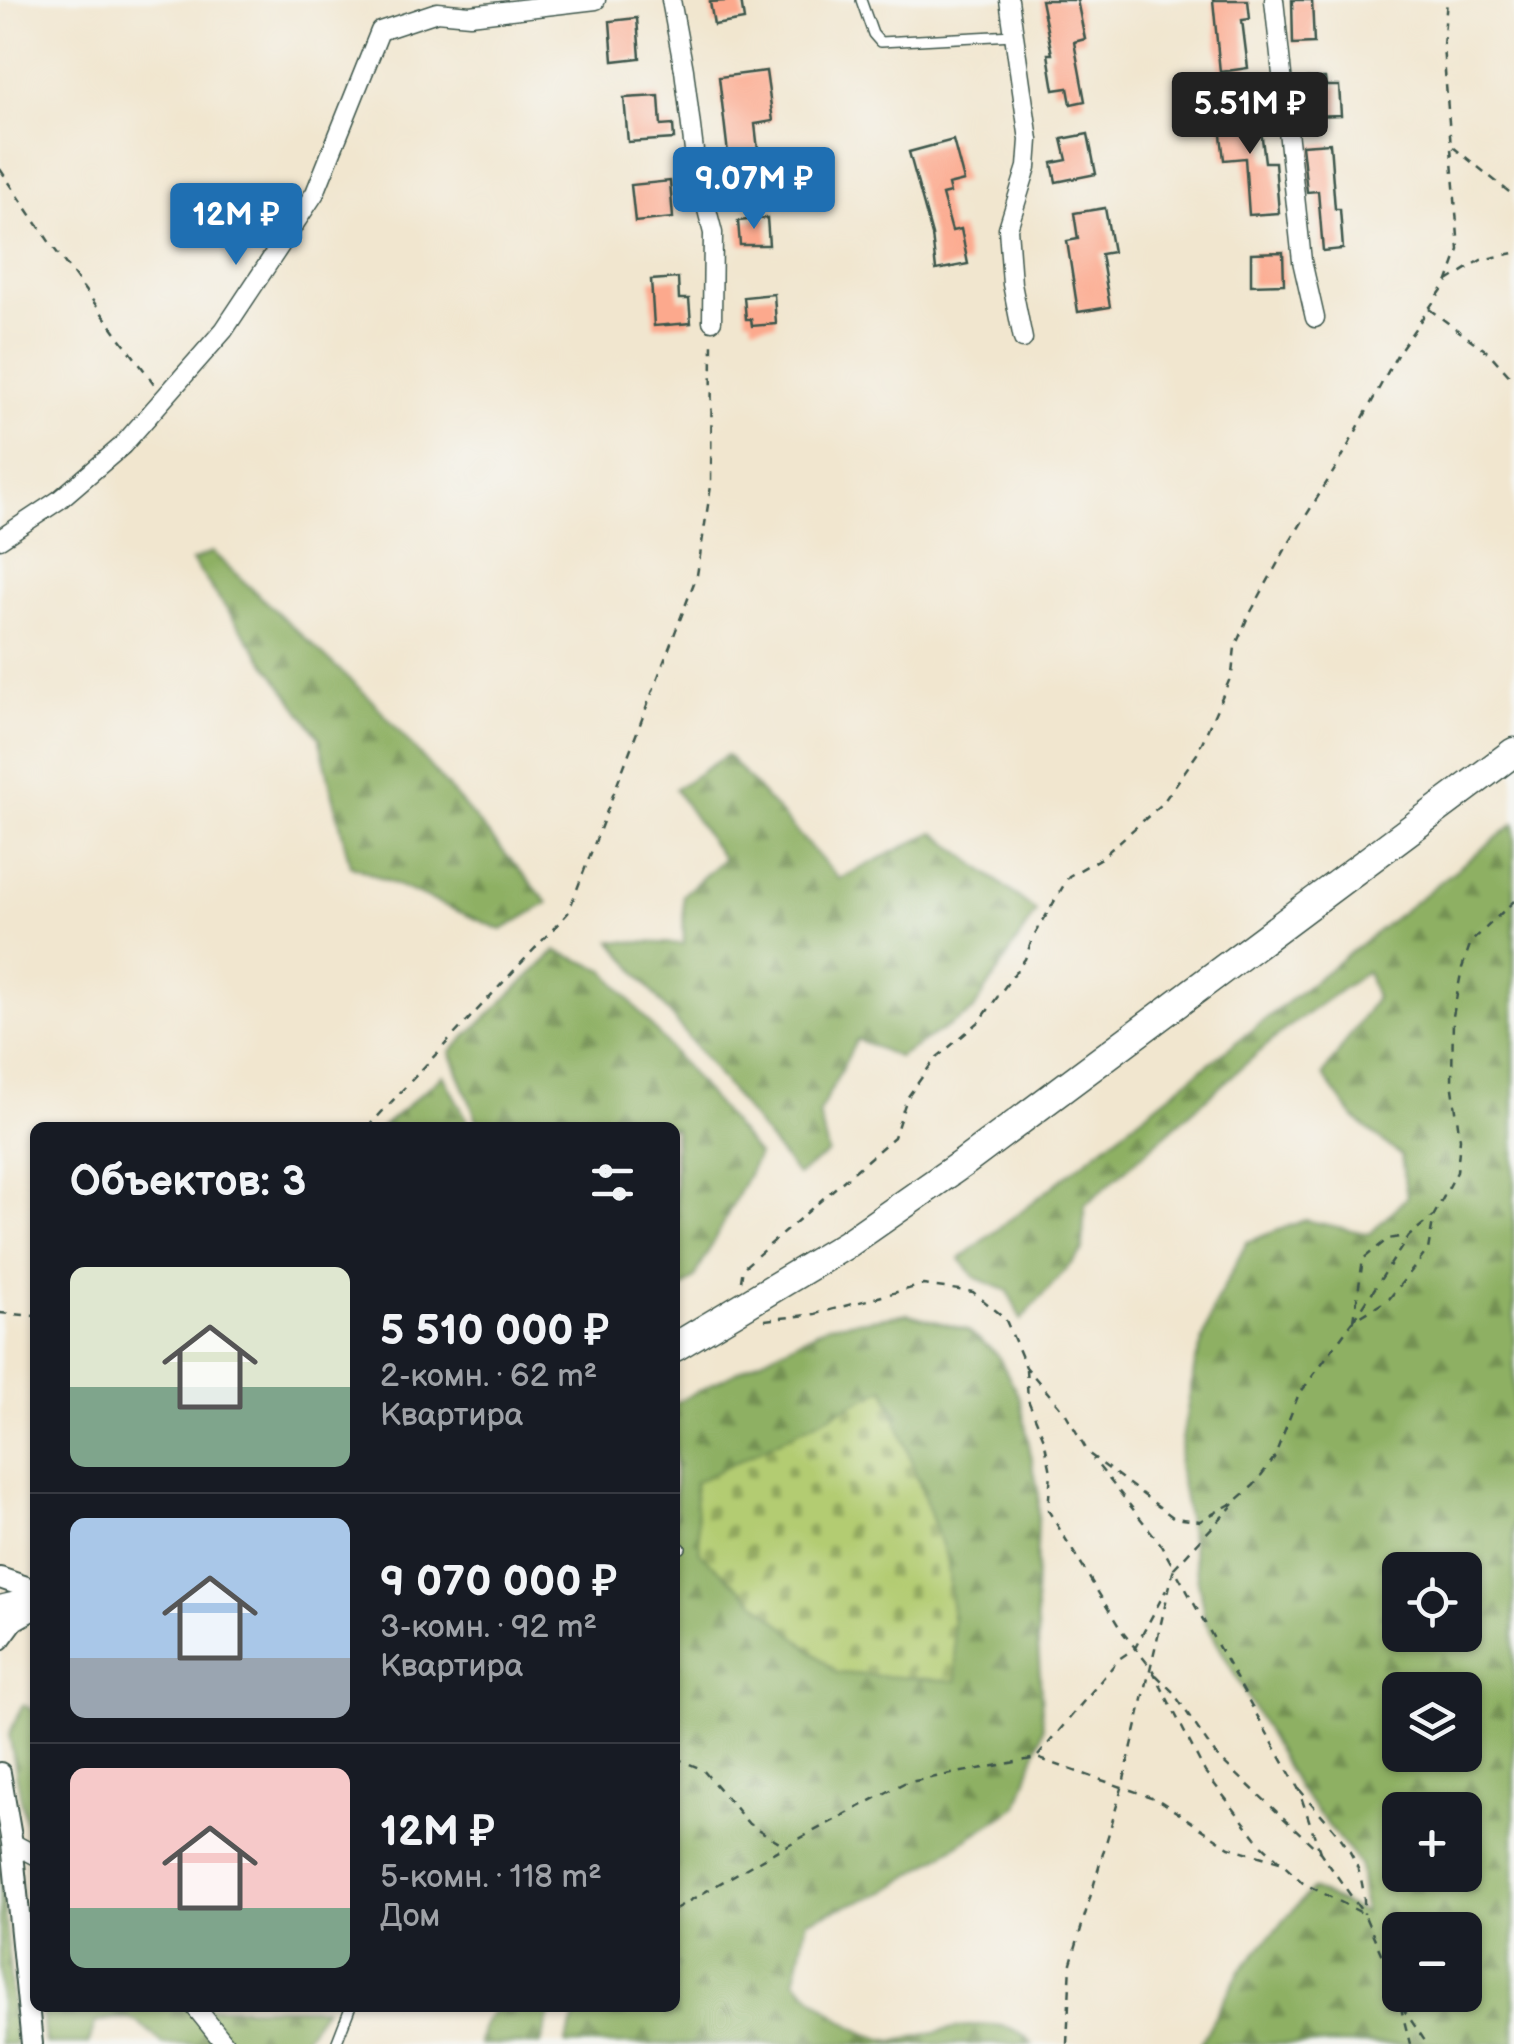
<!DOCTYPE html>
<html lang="ru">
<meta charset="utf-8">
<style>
:root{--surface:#171b24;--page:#242831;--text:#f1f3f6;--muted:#9ea1a6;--line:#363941;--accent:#1f6fb2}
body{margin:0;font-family:"Balsamiq Sans",sans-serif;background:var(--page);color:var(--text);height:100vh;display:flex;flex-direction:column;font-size:38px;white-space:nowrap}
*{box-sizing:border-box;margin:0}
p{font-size:32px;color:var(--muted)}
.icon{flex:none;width:55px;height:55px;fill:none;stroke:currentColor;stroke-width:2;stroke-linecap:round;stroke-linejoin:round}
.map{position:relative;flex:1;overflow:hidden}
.details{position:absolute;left:30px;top:1122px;width:650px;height:890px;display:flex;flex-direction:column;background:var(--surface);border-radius:15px;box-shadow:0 2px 8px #0004}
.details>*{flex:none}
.fabs{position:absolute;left:1382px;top:1552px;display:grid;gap:20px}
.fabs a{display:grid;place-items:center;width:100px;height:100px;border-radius:15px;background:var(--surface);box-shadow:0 2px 8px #0004;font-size:50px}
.price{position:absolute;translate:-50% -85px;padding:0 22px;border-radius:10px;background:var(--accent);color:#fff;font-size:32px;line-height:65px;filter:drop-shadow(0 2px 5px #0008)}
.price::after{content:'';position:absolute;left:50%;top:60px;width:30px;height:22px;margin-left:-15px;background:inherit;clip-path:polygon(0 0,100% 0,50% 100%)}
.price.selected{background:#222;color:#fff}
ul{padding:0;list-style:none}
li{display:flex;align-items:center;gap:30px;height:250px;padding:0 40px}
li+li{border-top:2px solid var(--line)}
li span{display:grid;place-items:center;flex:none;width:280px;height:200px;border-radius:15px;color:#555}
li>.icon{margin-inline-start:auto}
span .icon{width:120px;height:120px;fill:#fffc;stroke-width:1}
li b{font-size:42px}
h2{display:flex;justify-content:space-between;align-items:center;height:120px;padding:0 40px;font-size:42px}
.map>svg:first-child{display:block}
</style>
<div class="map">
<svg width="1514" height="2044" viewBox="0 0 1514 2044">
<defs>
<pattern id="forest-firs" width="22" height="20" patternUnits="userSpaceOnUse" patternTransform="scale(2.5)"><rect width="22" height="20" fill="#8eb064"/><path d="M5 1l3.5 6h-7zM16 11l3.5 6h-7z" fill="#739053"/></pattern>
<pattern id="cemetery-stones" width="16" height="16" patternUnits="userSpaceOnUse" patternTransform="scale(2.5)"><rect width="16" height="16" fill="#b3cc72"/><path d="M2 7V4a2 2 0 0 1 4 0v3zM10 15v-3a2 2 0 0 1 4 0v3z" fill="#91a75e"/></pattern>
</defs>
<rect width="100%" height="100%" fill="#f6f6f2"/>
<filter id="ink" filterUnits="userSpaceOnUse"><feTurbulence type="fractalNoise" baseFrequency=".01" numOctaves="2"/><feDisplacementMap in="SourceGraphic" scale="20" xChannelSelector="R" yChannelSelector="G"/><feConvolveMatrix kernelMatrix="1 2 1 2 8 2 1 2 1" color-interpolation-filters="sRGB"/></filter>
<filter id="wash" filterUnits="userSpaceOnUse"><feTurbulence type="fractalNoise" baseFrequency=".0048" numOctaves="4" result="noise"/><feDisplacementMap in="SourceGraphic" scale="40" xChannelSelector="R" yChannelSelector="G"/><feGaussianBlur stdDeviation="2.25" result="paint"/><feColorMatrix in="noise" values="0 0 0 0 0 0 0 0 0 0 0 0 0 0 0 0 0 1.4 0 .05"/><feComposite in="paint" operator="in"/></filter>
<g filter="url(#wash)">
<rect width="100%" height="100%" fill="#f1e6cf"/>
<!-- forest -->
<path fill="url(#forest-firs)" stroke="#56764c" stroke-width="2.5" fill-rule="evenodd" d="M212,552l160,148 176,203 -46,27 -152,-65 -31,-128 -127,-176z
M727,755l112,124 95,-47 102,79 -63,100 -75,46 -41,-18 -38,74 9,40 -31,22 -185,-234 72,3 -1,-49 40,-36 -48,-70z
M1514,824v1220h-314l40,-73 72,-82 52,24 -5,-49 -61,-76 -93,-167 -27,-157 17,-100 19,-58 33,-64 58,-22 65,14 37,-37 -6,-41 -47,-38 -31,-43 53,-77 -9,-27 -84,60 -198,174 -3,46 -61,69 -13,-29 -32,-13 -16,-19zM1400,1570h65v65h-65zM1400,1690h65v65h-65zM1400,1810h65v65h-65zM1400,1930h65v65h-65z
M556,951l49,19 153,185 -63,122 -20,17v-166l-195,-1 -30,-75z
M443,1075l28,52h-89z
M908,1314l59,16 30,24 23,45 19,97 -4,98 8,135 -25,77 -133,86 -78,28 -12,60c28,26 57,55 97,61 9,1 21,-4 30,-6 32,-7 87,-23 110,9h-467l14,-36h96v-605l154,-78z
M23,1705l12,6v219l-10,-109 -16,-87z
M0,1862l16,182h-16z
M42,2008h283l-26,36h-137c-22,-24 -34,-32 -67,-21l-6,21h-44z
M504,2008h44l3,3 -10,33h-62c2,-17 7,-33 25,-36z"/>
<!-- cemetery -->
<path fill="url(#cemetery-stones)" stroke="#698453" stroke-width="2.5" d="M885,1388l63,175 9,118 -120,-8 -137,-120 -6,-70z"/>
<g id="blocks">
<!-- building -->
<path fill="#fca98d" d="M741,0l3,20 -30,5 -4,-23z
M1041,0h36l8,39 -11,3 11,59 -14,3 -3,-16 -14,2 -6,-36h4z
M1213,0h35l2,19 -8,1 6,48 -28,4z
M1292,0h20l2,43 -21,1z
M637,18l3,40 -27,3 -3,-40z
M766,71l7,50 -18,3 7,61 -30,3 -13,-111z
M1307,78h18l1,8h13l2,29 -32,1z
M659,96l2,30 12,-1 1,14 -46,3 -4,-44z
M1258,106l7,56h10l4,51 -30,2 -4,-57 -21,2 -6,-50z
M1088,134l8,40 -40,8 -4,-19 15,-3 -5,-21z
M953,140l11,41 -16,4 2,8 -8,2 10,36 9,-2 7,35 -32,6 -4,-35 -23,-83z
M1330,143l5,66h5l3,40 -20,2 -5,-60 -11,1 -5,-47z
M670,181l3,37 -38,4 -4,-37z
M1105,208l8,44 -12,2 9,53 -32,5 -11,-71 11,-2 -4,-26z
M767,218l2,27h-29l-2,-24z
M1283,252l1,32 -33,1v-32z
M678,278l1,21h10l2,24 -37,3 -3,-46z
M774,294l2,30 -24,2 -1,-7h-5l-2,-22z"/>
</g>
</g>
<g filter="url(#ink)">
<use href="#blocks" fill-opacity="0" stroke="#3e564b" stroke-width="2.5"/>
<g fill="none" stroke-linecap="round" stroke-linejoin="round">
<defs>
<path id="service" d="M861,0l12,34 7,8 134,-7
M675,1547l6,1
M336,2044l14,-36"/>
<path id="minor" d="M671,0l13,70 12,97 17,66 -1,88
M1009,0l20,140 -2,27 -19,61 4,56 11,55
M1274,0l28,261 13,57
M0,539l59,-39 63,-54 102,-116 91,-137 65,-162 57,-19 33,3 126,-15
M12,1843l23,12
M196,2008l29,36"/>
<path id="tertiary" d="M0,1578l35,12
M0,1639l14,-19 21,-12
M0,1773l12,70 20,201"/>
<path id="primary" d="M675,1347l172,-103 119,-83 548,-409
M0,1610l35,-8"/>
</defs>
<!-- service casing -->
<use href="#service" stroke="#3e564b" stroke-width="12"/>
<!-- minor casing -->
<use href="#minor" stroke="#3e564b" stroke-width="21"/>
<!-- tertiary casing -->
<use href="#tertiary" stroke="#3e564b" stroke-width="24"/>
<!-- primary casing -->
<use href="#primary" stroke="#3e564b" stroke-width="31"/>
<!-- path -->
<path stroke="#3e564b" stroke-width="2.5" stroke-dasharray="8 8" stroke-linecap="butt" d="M1453,147l61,49
M0,169l50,74 105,142
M1448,281l33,-21 33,-7
M1429,309l60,44 25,28
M367,1128l201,-215 129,-338 14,-89 1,-149
M741,1281l2,-13 151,-131 13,-39 28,-39 45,-38 45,-62 7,-19 37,-64 32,-18 61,-54 35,-50 35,-80 3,-27 12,-28 39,-71 54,-87 58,-108 50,-72 11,-31 -16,-204 4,-46
M0,1313l35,3
M765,1320l50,-6 108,-29 50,7 32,26 21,49 40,47 23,40 85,64 26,3 36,-20 18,-16 20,-27 24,-62 55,-75 36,-22 39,-49 6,-35 23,-43 3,-33 -8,-58 1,-65 9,-48 9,-26 43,-41
M1354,1320l55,-84 24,-20
M1354,1320l9,-61 25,-20 18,-3
M1026,1369l2,31 16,39 7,33 -3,38 73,120 31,39 53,103 56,72 42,39 61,31 32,74 14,56
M1234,1504l-60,64 124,220 22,64
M1156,1675l17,17 42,62 105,98 43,61
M1038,1756l81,-97 16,-11 31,-58
M675,1758l27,11 47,55 37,22 118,-63 133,-25 120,41 72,48 51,15
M1299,1789c35,42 68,66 65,125
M675,1909l110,-63
M1402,2007l25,37
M1067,2044l4,-81 51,-175 52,-220 -14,-25 -67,-84"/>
<!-- service -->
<use href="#service" stroke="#fff" stroke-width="9"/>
<!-- minor -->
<use href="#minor" stroke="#fff" stroke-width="18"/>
<!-- tertiary -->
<use href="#tertiary" stroke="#fff" stroke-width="20"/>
<!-- primary -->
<use href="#primary" stroke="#fff" stroke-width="28"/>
</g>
</g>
</svg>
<div class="fabs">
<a><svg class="icon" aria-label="locate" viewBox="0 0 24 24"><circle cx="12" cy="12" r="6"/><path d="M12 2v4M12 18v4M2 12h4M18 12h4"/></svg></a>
<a><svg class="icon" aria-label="layers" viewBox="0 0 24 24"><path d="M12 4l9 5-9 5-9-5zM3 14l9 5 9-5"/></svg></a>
<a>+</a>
<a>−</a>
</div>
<b class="price selected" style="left:1250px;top:157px">5.51M ₽</b>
<b class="price" style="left:754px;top:232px">9.07M ₽</b>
<b class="price" style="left:236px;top:268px">12M ₽</b>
<section class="details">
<h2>Объектов: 3<svg class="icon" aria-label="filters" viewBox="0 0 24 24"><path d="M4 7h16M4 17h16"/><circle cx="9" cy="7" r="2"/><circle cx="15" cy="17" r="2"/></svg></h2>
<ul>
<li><span style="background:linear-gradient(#dfe7d0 60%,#7fa58c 0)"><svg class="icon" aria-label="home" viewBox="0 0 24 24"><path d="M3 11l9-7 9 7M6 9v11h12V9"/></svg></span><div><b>5 510 000 ₽</b><p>2-комн. · 62 m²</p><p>Квартира</p></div></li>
<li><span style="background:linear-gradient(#a9c7e8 70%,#9aa5b1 0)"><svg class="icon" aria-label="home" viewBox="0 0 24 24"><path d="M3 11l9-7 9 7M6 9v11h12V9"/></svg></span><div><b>9 070 000 ₽</b><p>3-комн. · 92 m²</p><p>Квартира</p></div></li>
<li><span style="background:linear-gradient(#f6c9c9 70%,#7fa58c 0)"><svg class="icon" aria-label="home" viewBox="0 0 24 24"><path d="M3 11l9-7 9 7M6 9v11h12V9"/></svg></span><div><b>12M ₽</b><p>5-комн. · 118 m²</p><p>Дом</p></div></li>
</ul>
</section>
</div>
